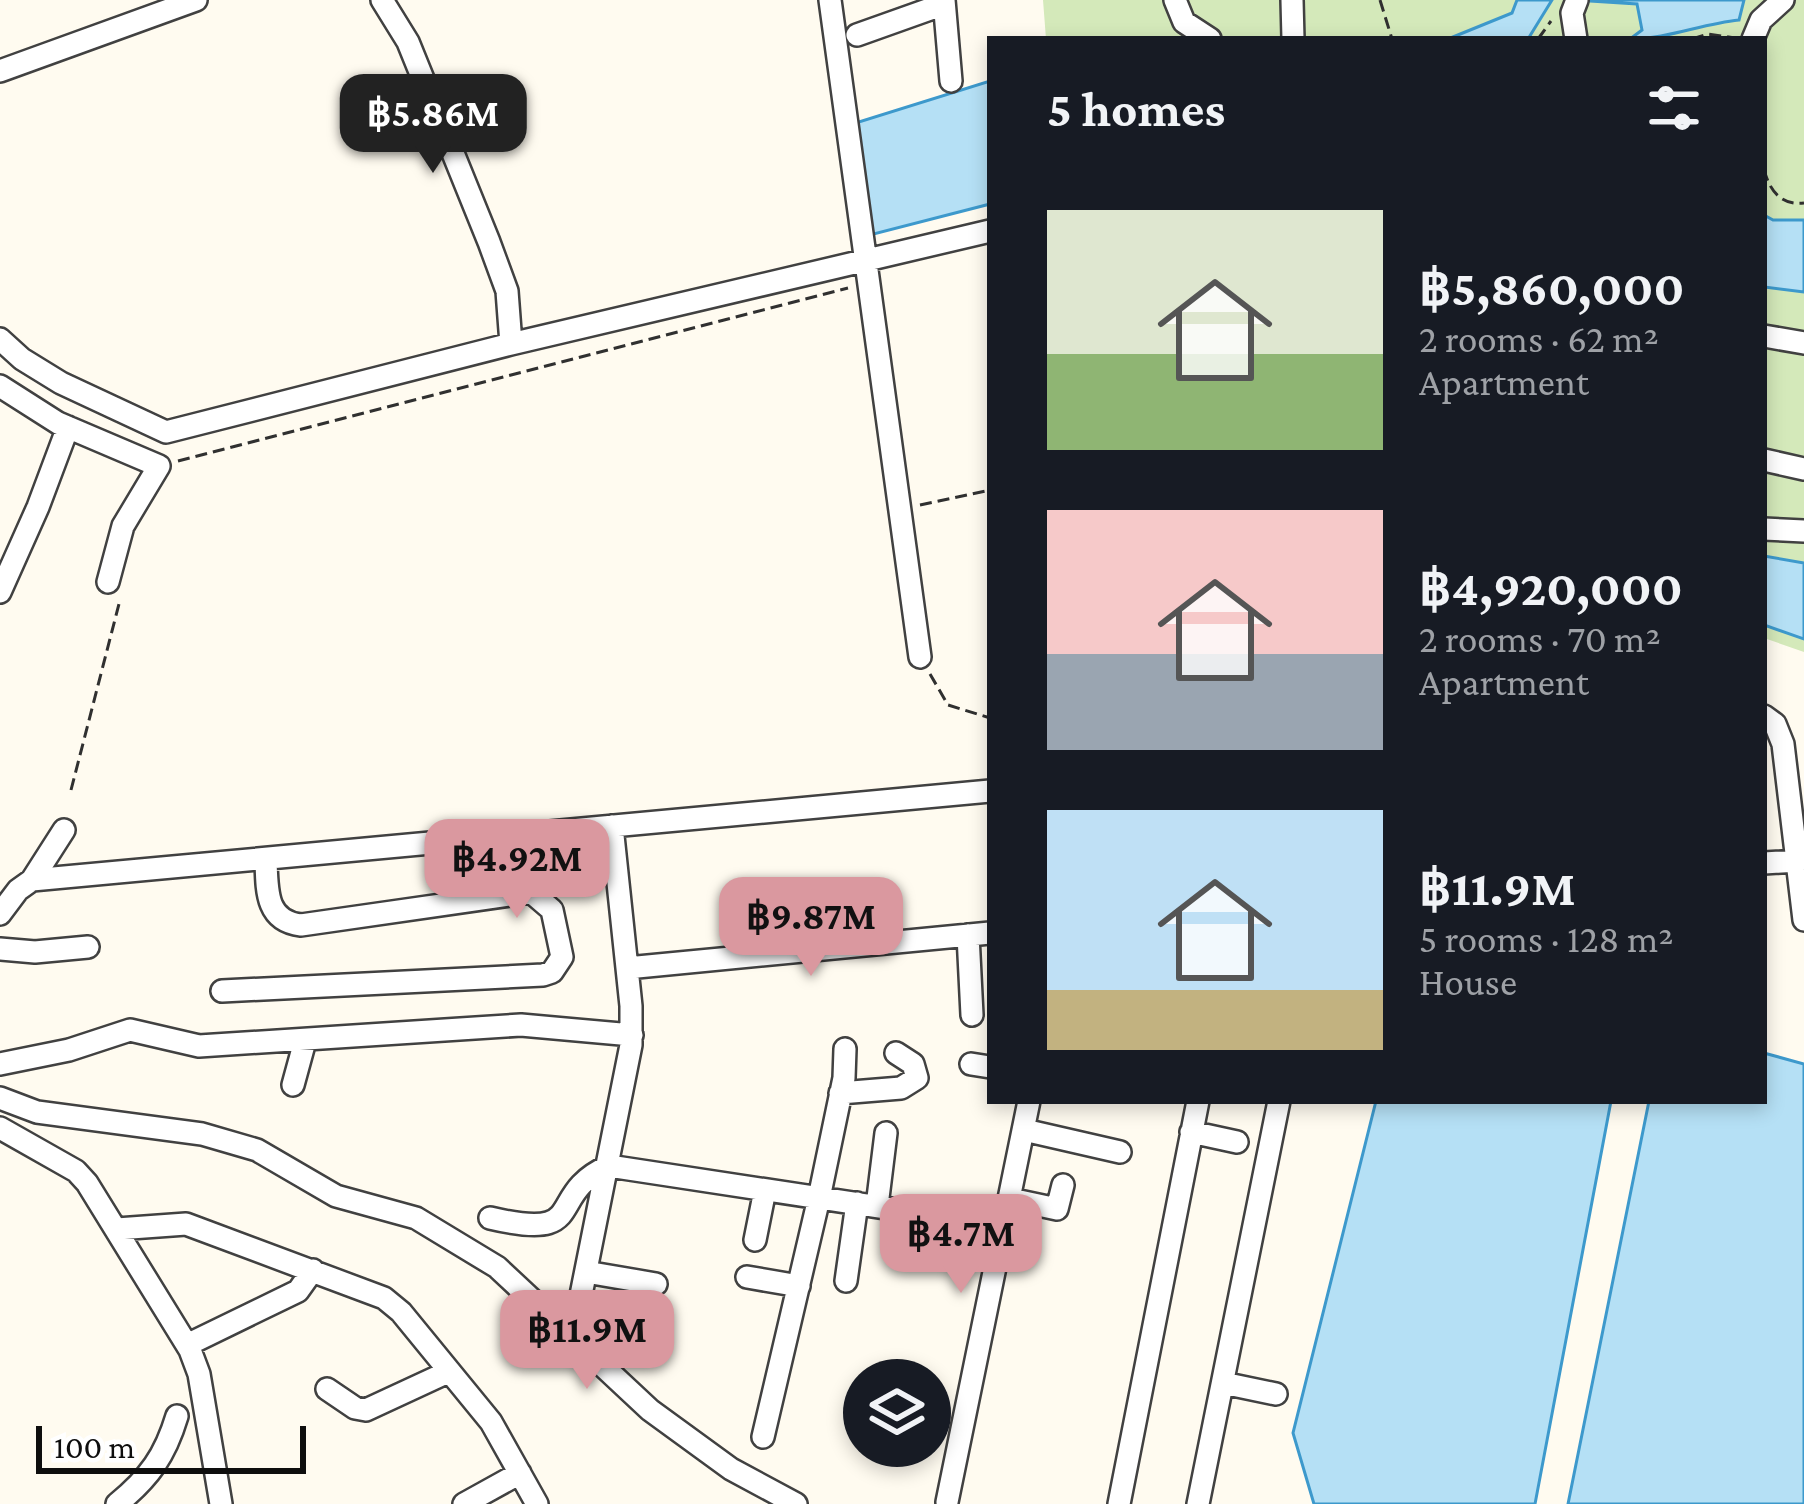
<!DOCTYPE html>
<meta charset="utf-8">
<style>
:root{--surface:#171b24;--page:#242831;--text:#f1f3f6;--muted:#9ea1a6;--accent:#da989f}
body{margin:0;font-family:"Crimson Pro",serif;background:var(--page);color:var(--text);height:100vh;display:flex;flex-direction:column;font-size:45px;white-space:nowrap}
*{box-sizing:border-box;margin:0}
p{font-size:39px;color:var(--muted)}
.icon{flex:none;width:66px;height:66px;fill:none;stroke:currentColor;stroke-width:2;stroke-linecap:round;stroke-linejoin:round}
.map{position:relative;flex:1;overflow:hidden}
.panel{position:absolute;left:987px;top:36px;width:780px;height:1068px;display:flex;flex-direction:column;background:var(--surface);border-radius:0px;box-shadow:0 6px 18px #0003}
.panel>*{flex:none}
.tools{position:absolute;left:843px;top:1359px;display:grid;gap:24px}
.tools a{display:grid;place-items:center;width:108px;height:108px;border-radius:50%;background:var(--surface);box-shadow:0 6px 18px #0003;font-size:60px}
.scale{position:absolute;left:36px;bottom:30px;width:270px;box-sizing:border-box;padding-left:12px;border:6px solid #0e0e0e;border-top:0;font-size:33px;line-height:42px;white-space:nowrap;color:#0e0e0e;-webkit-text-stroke:9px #fff;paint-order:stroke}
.price{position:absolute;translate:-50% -102px;padding:0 27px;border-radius:24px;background:var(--accent);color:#111;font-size:39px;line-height:78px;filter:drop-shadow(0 3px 6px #0008)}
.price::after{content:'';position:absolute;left:50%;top:72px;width:36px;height:27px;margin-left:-18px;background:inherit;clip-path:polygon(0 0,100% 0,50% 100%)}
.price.on{background:#222;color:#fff}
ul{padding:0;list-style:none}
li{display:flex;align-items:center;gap:36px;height:300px;padding:0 60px}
li span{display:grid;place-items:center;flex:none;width:336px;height:240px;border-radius:0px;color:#555}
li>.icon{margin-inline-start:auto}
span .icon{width:144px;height:144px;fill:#fffc;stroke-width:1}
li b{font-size:51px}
h2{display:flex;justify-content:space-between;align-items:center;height:144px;padding:0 60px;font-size:51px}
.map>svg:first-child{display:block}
</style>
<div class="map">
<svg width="1804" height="1504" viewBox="0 0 1804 1504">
<rect width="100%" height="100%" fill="#fffbf0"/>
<!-- green -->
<path fill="#d4e9ba" d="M1043,0h761v652l-40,-14v-599h-718z"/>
<!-- water -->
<path fill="#b5e0f5" stroke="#3d99cc" stroke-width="3" d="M1517,0h35l-24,39h-80l64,-26z
M1574,0h170l-5,20c-38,4 -72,19 -109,19l12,-9 -5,-26z
M990,81v123l-124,32 -17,-111z
M1764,215l9,5h31v72l-40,-5z
M1764,556l40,7v76l-40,-14z
M1764,1053l40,11v440h-236l81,-403h115z
M1376,1101h235l-76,403h-221l-21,-71z"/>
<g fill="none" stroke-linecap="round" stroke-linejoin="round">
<defs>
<path id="minor" d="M382,0l26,42 81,200 18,49 4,53
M830,0l90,657
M944,0l7,81
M1175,0l9,22 26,17
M1292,0l1,39
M857,35l87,-31
M1576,39l-4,-26 5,-13
M1753,39l8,-19 22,-20
M0,71l196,-71
M1764,336l40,7
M0,339l22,20 39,24 105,49 345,-88 479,-113
M0,386l58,37 101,43 -36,60 -15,56
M1764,460l40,9
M1764,529l40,2
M0,592l38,-85 30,-80
M1764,716l11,8 8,20 21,176
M1764,863l34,-2
M32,880l32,-50
M0,914l18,-24 14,-10 958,-89
M968,935l4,80
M0,949l35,3 53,-5
M627,968l363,-35
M222,991l321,-16 9,-3 10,-15 -10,-47 -21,-18 -230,33c-36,-4 -34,-36 -35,-66
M0,1064l69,-14 61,-20 69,16 322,-21 111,10
M971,1064l19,3
M293,1085l12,-44
M840,1093l61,-5 16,-10 -4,-14 -17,-11
M0,1098l37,14 165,22 55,16 79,46 80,22 81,49 153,143 81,59 65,35
M0,1128l76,43 11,12 103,167 9,24 22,130
M1024,1130l96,22
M1191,1132l46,10
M1010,1199l47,10 6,-24
M877,1206l9,-73
M490,1218c102,24 53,-23 119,-52l395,60
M117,1229l69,-5 198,74 17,14 90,110 46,82
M755,1240l10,-50
M586,1272l70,12
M747,1277l52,9
M846,1281l11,-78
M578,1310l53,-265v-39l-19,-180
M187,1345l111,-54 15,-21
M1223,1383l53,11
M327,1389l28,19 11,2 82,-38
M763,1437l56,-239 25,-120 1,-29
M947,1502l82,-401
M117,1504c32,-26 48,-48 60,-88
M464,1504l56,-31
M1119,1504l79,-403
M1198,1504l81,-403"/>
</defs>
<!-- minor casing -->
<use href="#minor" stroke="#414141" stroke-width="26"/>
<!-- path -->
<path stroke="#303030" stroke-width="3" stroke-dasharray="12 6" stroke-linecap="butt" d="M1380,0l12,39
M1538,39l13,-18
M1692,39l16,-5 27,4
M1764,169c5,21 17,37 40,34
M178,461l670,-173
M920,505l70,-15
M930,674l18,31 42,13
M71,790l49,-190"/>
<!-- minor -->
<use href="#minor" stroke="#fff" stroke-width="21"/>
</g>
</svg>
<div class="tools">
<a><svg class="icon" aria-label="layers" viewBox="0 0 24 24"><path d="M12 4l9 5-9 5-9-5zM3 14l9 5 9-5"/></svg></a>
</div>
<div class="scale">100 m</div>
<b class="price on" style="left:433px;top:176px">฿5.86M</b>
<b class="price" style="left:517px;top:921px">฿4.92M</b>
<b class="price" style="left:811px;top:979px">฿9.87M</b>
<b class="price" style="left:961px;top:1296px">฿4.7M</b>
<b class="price" style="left:587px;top:1392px">฿11.9M</b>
<section class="panel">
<h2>5 homes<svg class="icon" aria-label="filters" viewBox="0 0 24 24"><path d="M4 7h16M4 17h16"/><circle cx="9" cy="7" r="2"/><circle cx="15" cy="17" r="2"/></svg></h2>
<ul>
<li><span style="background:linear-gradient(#dfe7d0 60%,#8fb573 0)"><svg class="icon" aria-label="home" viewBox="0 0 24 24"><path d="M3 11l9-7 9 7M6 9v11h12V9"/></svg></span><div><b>฿5,860,000</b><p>2 rooms · 62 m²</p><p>Apartment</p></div></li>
<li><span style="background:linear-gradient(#f6c9c9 60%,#9aa5b1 0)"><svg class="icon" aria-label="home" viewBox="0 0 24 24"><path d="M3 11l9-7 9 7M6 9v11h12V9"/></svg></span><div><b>฿4,920,000</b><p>2 rooms · 70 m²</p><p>Apartment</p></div></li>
<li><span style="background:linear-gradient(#bfe0f5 75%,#c2b280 0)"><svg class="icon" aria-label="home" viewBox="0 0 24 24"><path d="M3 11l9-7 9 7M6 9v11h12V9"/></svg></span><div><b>฿11.9M</b><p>5 rooms · 128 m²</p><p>House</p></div></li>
</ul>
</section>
</div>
